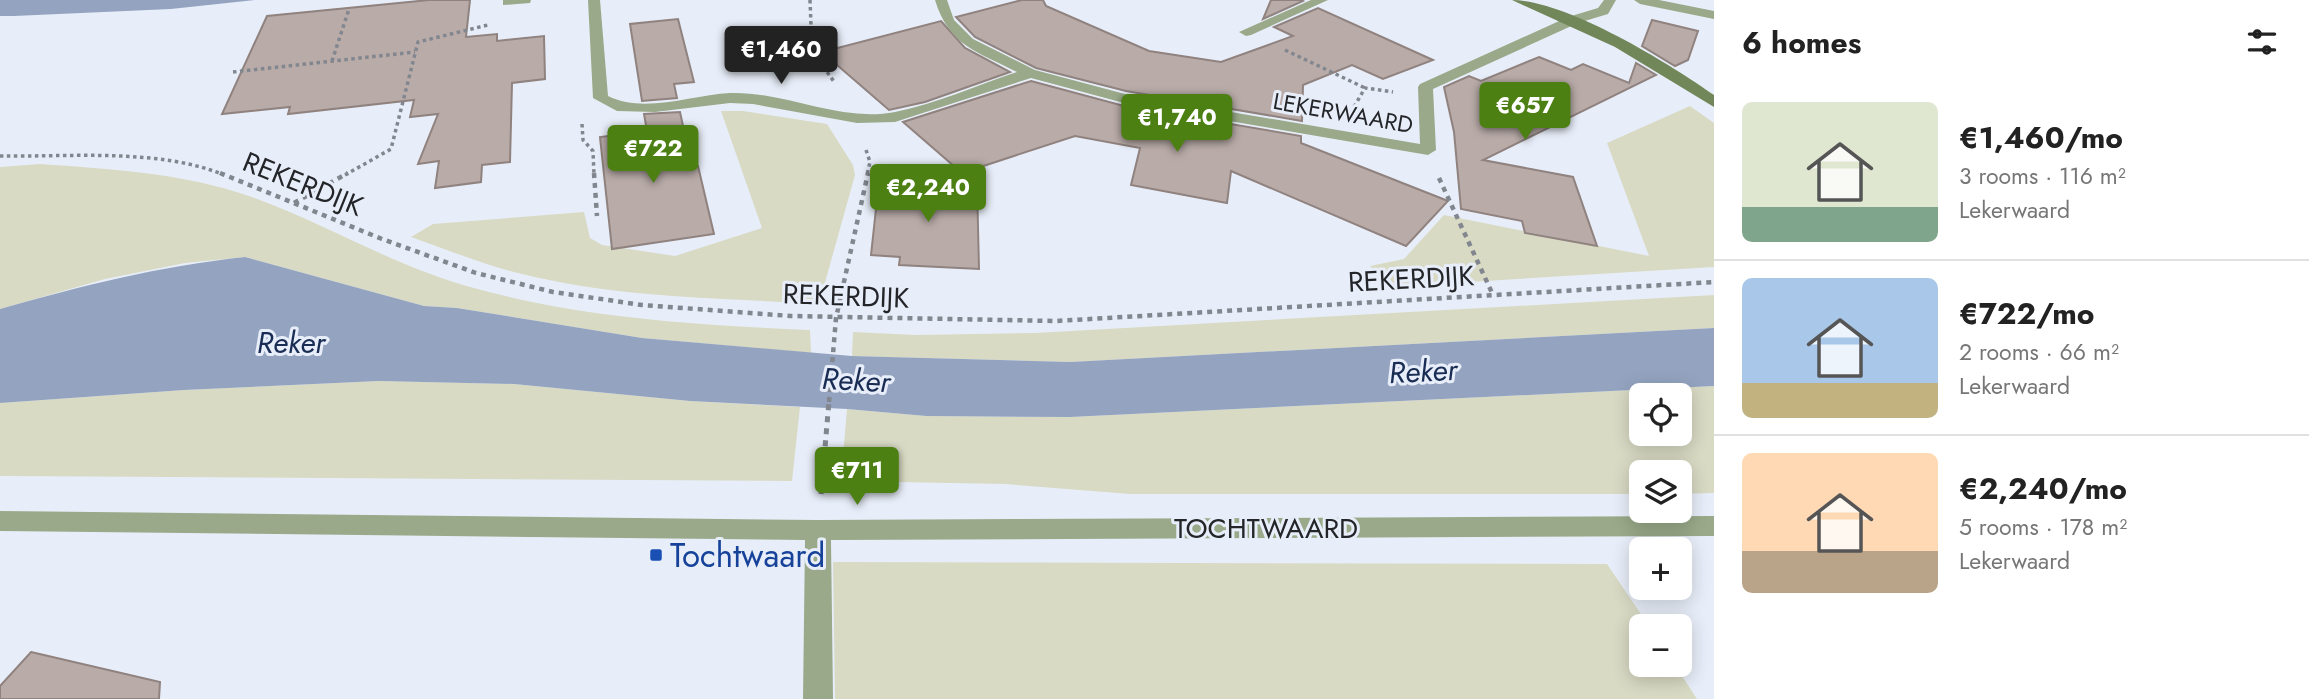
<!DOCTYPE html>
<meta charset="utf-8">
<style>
:root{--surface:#fff;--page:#f2f2f2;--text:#222;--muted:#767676;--line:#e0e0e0;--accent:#4d8012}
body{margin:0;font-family:Jost,sans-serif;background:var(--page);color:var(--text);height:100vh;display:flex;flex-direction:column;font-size:26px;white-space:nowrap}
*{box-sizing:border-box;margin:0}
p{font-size:23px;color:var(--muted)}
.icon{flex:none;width:38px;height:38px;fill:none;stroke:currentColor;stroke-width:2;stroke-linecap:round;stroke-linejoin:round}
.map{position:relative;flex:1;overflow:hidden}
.sheet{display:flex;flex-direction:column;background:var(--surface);width:595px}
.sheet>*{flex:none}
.tools{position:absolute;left:1629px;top:383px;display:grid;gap:14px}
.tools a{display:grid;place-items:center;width:63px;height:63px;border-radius:10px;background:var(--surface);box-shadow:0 4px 18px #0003;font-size:35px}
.price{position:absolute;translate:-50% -60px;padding:0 16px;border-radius:7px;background:var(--accent);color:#fff;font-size:23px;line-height:46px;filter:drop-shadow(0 2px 4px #0008)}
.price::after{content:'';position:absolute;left:50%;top:42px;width:21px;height:16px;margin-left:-10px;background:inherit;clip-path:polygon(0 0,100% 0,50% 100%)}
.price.on{background:#222;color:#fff}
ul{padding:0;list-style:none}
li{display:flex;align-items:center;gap:21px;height:175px;padding:0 28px}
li+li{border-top:2px solid var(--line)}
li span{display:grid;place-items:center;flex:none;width:196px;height:140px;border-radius:10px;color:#555}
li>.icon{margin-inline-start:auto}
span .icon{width:84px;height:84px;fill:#fffc;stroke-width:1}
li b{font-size:30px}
h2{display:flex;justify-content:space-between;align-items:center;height:84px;padding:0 28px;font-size:30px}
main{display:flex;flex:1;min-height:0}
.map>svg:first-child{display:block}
</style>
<main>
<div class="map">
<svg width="1714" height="699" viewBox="0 0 1714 699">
<rect width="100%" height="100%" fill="#e8eef9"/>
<!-- green -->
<path fill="#d8dac4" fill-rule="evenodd" d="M1690,106l24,17v144l-327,20 -17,-21 34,-7 40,-44 205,41 -42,-113z
M721,111h22l84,13 26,41 2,10 -36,129c-99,-6 -200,-6 -297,-30 -38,-9 -74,-24 -111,-37l22,-13 151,-12 6,26 12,7 73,11 87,-28z
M40,164c70,5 143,9 209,32 76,27 146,71 225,92 108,30 224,37 336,42l1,23 -169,-15 -185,-30 -33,-2 -179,-49 -60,6 -80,16 -105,30v-142z
M1714,295v33l-644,34 -218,-6 1,-24 62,3 120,-2z
M379,381l135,3 176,17 110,6 -8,74 -792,-5v-73l184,-13z
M1714,386v107l-34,1v-22h-38l-1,22h-511l-125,-10 -164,-3 6,-72 79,7 144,1zM1642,396h38v38h-38z
M833,562l774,2 42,62h-7v39h33l22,34h-862z"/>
<!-- water -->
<path fill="#94a4c0" d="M0,0h255l-84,9 -157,7h-14z
M245,257l179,49 33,2 185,30 210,18 218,6 644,-34v58l-644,31 -144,-1 -79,-7 -157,-8 -176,-17 -135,-3 -195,9 -184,13v-94c81,-23 160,-43 245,-52z"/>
<!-- building -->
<path fill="#b8aba8" stroke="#8f827f" stroke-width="2" d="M429,0h41l-4,37 31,-3v7l47,-5 1,43 -33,4 -2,79 -28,3 -1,17 -46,6 4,-27 -21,3 20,-50 -28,3 4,-17 -126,14 2,-7 -68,7 45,-98z
M1022,0h21l3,6 103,45 72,11 72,-26 -19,-9 44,-19 115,52 -50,19 -31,-14 -49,20 -1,36 -176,-30 -90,-23 -61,-31 -19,-20z
M1271,0h30l2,1 -40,18z
M678,19l16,63 -20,2 3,14 -35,3 -12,-77z
M1652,20l46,11 -10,29 -13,6 -33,-20z
M941,21l24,27 45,24 -85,30 -36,8 -67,-58z
M1539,57l32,13 12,-6 46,19 7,-20 20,12 -173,85 90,17 24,69 -72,-13 -3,-12 -61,-12 -7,-77 -10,-45 25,-11 12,5z
M1031,81l93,25 177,30v7l147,58 -42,45 -175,-75 -4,32 -96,-18 9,-37 -65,-12 -113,37 -59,-51z
M680,112l12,55 6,-1 16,68 -102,15 -12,-112 47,-6 -3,-17z
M879,181l98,4 2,84 -80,-4 1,-8 -29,-2z
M31,652l129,30 -1,17h-159v-13z"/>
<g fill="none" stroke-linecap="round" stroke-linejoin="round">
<!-- path-far2 -->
<path stroke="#82868e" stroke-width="3.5" stroke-dasharray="3.5 3.5" stroke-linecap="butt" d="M810,0l2,51 23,32
M1285,50l80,38
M332,61l17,-52
M233,72l182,-20
M1354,107l11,-19 28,4
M582,124l1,16 10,11 1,24
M866,150l4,12 -3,13
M0,156c70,1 159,-8 224,19
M345,175l46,-26 27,-107 70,-17"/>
<!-- path-far1 -->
<path stroke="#82868e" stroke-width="4.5" stroke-dasharray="5 5" stroke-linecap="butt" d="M220,173l162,66 94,34 77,19 89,13 149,11 265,5 658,-39
M594,173l3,43
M1439,178l54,117
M294,203l54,-30
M829,402l7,-84 32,-145"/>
<!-- path -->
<path stroke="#82868e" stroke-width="5" stroke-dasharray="6 6" stroke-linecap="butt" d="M821,494l8,-93"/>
<!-- street -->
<path fill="#99a989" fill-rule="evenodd" d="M503,0h28l-1,3 -27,2z
M588,0h12l8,96c36,18 84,-1 122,-3 55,-2 110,30 165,19 40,-8 83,-27 122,-40 -39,-20 -68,-26 -82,-72h12l7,20 19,19 62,31 90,24 295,50 -2,-57 2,-3 148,-67 30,-9 6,-8h12l-8,14 -30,9 -145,66 3,61 -8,5 -304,-52 -93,-25 -136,44 -38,1 -104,-19 -23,-1 -75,9 -38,-1 -24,-13z
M1311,0h17l-77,35 -5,1 -7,-4z
M1634,0h25l55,11v8l-74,-15z
M0,511l818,9 896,-4v20l-883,4 2,159h-30l2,-159 -805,-9z"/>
<!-- secondary -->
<path fill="#718759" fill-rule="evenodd" d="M1512,0c54,0 157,63 202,95v12l-99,-60z"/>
</g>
<!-- markers -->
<rect fill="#1a4fb4" stroke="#e8eef9" stroke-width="2.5" x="649" y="548" width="14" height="14" rx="3.5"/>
<g text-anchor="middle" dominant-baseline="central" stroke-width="6" stroke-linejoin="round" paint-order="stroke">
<!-- far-street labels -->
<g font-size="23" fill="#232529" stroke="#e8eef9">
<text transform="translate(1343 113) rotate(10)">LEKERWAARD</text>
</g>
<!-- street labels -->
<g font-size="28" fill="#232529" stroke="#e8eef9">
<text transform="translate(303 184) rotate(22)">REKERDIJK</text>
<text transform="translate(1411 279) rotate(-3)">REKERDIJK</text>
<text transform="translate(846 296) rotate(2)">REKERDIJK</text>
<text x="1266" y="528">TOCHTWAARD</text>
</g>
<!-- water labels -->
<g font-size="30" font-style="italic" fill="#192c53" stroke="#e8eef9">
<text x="291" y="342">Reker</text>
<text transform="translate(1423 371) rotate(-3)">Reker</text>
<text transform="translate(856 380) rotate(3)">Reker</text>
</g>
<!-- near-transit labels -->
<g font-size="33" fill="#164399" stroke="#e8eef9" text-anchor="start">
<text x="670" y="555">Tochtwaard</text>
</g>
</g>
</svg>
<div class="tools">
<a><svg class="icon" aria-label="locate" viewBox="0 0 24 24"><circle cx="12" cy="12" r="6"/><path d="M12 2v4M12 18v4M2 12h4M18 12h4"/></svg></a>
<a><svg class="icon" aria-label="layers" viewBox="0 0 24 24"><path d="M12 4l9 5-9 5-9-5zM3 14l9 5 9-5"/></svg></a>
<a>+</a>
<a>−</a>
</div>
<b class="price on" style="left:781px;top:86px">€1,460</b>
<b class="price" style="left:1525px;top:142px">€657</b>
<b class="price" style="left:1177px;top:154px">€1,740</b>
<b class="price" style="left:653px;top:185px">€722</b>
<b class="price" style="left:928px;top:224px">€2,240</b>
<b class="price" style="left:857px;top:507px">€711</b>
</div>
<section class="sheet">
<h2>6 homes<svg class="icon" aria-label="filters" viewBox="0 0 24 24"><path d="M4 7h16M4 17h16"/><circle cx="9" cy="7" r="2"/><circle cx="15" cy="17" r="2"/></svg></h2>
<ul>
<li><span style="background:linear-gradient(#dfe7d0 75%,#7fa58c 0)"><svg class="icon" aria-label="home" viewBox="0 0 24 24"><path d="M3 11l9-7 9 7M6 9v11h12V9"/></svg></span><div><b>€1,460/mo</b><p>3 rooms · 116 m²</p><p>Lekerwaard</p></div></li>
<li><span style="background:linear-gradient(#a9c7e8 75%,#c2b280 0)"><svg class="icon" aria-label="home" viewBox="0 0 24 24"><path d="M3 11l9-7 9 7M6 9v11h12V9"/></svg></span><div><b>€722/mo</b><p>2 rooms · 66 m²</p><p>Lekerwaard</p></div></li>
<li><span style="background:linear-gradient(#ffd9b3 70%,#b9a48a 0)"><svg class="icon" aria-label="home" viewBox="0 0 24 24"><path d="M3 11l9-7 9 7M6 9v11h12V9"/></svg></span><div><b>€2,240/mo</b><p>5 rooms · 178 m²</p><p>Lekerwaard</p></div></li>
</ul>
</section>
</main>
